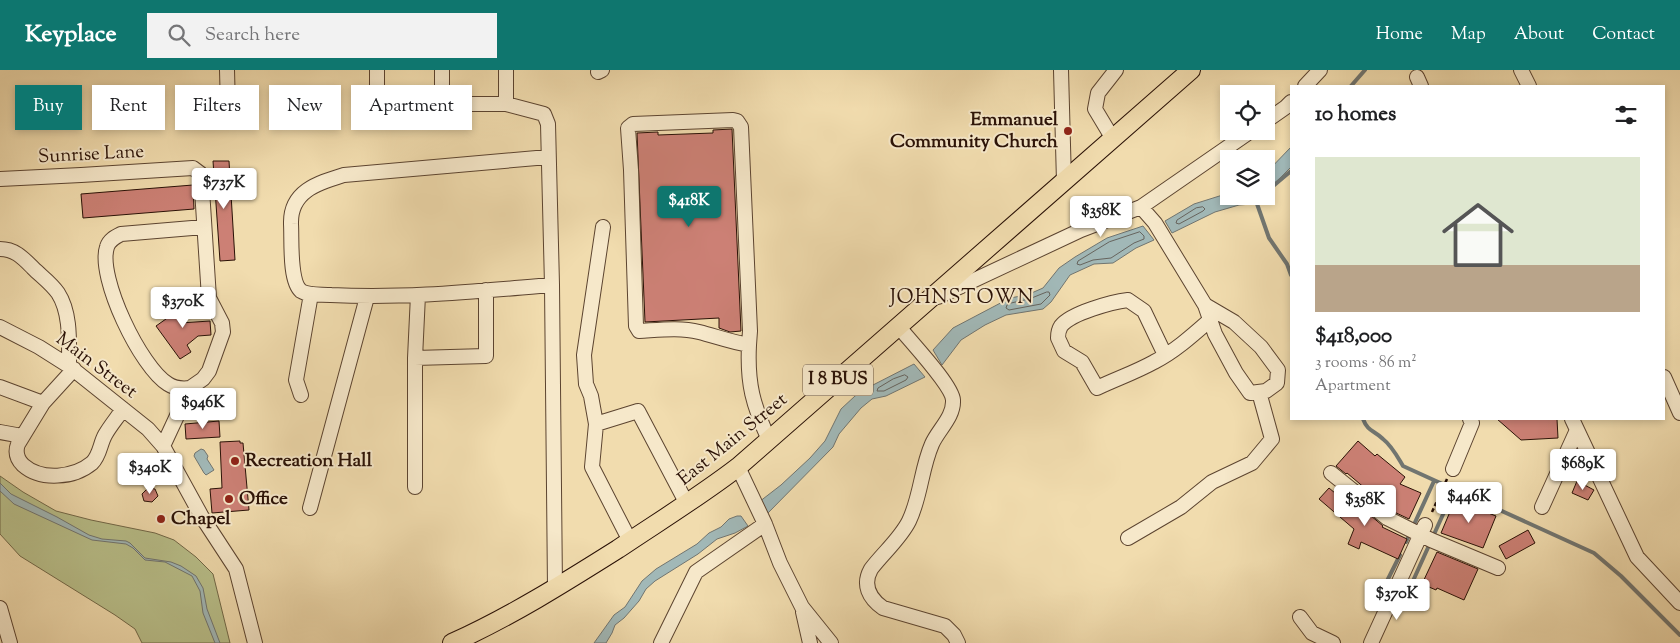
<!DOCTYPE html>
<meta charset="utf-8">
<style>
:root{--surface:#fff;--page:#f2f2f2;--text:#202124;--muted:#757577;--accent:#0f766e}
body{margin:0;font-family:"Sorts Mill Goudy",serif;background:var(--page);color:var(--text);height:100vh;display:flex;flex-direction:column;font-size:19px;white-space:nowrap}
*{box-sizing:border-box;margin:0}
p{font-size:16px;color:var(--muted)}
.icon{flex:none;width:28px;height:28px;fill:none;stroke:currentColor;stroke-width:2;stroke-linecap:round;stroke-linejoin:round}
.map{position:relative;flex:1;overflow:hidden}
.details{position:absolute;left:1290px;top:15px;width:375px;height:335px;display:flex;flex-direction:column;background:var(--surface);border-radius:0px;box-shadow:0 2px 8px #0003}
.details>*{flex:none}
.banner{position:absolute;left:15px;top:15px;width:475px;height:45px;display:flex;gap:10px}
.buttons{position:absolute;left:1220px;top:15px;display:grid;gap:10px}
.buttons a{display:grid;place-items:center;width:55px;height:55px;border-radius:0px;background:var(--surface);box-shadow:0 2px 8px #0003;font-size:25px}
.price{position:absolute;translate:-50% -42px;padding:0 11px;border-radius:5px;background:#fff;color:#222;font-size:16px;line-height:32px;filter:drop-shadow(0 1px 2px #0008)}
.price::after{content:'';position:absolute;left:50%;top:30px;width:15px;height:11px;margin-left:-8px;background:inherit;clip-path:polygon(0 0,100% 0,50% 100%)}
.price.selected{background:var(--accent);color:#fff}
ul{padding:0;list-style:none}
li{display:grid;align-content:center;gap:10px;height:265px;padding:0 25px}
li span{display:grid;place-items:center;height:155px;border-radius:0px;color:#555}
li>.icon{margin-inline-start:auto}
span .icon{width:90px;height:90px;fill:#fffc;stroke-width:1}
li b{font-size:21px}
h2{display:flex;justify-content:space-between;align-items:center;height:60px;padding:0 25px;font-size:21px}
.chip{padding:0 18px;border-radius:0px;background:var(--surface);box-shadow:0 2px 8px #0003;font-size:18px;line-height:45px}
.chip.selected{background:var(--accent);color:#fff}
header{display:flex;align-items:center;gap:30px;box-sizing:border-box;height:70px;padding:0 25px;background:var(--accent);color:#fff}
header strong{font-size:24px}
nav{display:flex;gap:28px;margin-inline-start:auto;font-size:18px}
.search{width:350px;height:45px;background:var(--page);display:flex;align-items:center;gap:12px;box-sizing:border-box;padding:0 18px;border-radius:0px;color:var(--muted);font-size:19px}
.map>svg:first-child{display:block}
</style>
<header>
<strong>Keyplace</strong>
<div class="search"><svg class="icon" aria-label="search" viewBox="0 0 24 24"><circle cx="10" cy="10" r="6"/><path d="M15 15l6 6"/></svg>Search here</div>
<nav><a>Home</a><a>Map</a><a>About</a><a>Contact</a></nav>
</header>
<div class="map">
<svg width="1680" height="573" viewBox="0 0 1680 573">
<rect width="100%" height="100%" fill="#f1dcae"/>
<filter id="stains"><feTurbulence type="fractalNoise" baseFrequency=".004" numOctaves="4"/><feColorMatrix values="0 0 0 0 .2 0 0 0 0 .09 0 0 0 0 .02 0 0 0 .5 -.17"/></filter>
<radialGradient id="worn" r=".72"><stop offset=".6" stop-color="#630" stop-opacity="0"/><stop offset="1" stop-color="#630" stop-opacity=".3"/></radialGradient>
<!-- green -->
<path fill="#b9c08b" stroke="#726848" d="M0,406l23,16 33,19 35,9 64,13 19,7 22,17 17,17 17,69h-88l-7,-14 -20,-14 -95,-59 -20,-22z"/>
<!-- water -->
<path fill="#a1b8b7" stroke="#717570" d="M1291,77v20l-25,25v-19z
M1229,123v3h34l-11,8 -13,1 -24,7 -43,21 -7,-12 29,-17z
M1143,156l11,14 -18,8 -23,15 -19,1 -24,11 -19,27 -8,7 -37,6 -21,10 -24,15 -19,25 -9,-15 20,-22 57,-30 17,-3 16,-7 16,-20 16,-11 32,-19z
M914,294l11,13 -39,19 -14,3 -11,9 -22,26 -6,13 -67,68 -7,-13 22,-17 29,-27 15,-17 16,-32 14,-13 18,-11z
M201,379l3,1 4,6 -1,3 7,11 -8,5 -2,-2 -10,-17 1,-3z
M0,413l11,11 46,23 32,18 13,4 24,2 4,2 15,15 26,4 10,4 15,10 7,12 4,21 13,34h-5l-12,-30 -3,-22 -8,-15 -27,-14 -20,-2 -12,-12 -7,-4 -34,-4 -78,-36 -14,-13z
M737,446h4l7,10 -13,7 -18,6 -19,15 -43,27 -9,8 -7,12 -15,17 -9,7 -3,8 -6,10h-12l20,-28 11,-8 17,-26 14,-12 41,-25 12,-11 12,-6 8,-8z"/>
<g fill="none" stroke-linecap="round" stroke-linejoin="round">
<!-- shore -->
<path stroke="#66645e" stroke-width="1" d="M1203,137l2,2 -2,2 -24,13 -3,-1 1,-3 19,-12z
M1140,162l4,4v3l-10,4 -23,15 -18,2 -13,5 -3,-1 1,-3 31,-19z
M1047,222h2l1,3 -9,9 -32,6 -3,-2 1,-3 4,-2 18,-4z
M905,305l3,2 -2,3 -22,11h-7l1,-3 15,-9z"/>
<!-- stream -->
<path stroke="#717570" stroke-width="4" d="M1351,16l14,-16
M1266,122l25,-21
M1261,126l-5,5 13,37 18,26 4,11
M1363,349c5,13 11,11 20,20 9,7 14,17 20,27l191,87 27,23 59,59
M1406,472l28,-61
M1383,519l17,-34
M1408,522l46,-102"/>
</g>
<!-- building -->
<path fill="#cc8075" stroke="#2a1106" d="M732,59l9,202 -11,1 -11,-4v-10l-74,4 -8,-189 21,-1v3l55,-2v-3z
M213,91h16l6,99 -15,1z
M193,115l1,24 -111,9 -2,-24z
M190,227l8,10 -18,16 30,-2 1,14 -13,1 -11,9 4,7 -11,7 -24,-33 17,-12 -1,-2z
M1497,349h60l1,19 -37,2z
M219,351l1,16 -34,2 -1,-15z
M240,371v2h3l6,67 -37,3 -2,-24 12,-1 -2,-46z
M1358,371l17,15 2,-2 28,23 -5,7 21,9 -12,26 -17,-8 -45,-38 -1,1 -10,-8z
M1577,411l17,9 -6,10 -16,-7z
M148,418l7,1 3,7 -6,6 -8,-1 -2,-7z
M1329,418l24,20 17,7 13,11 -1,1 25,12 -9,20 -37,-17 -2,7 -11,-5 6,-15 -35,-30z
M1455,430l41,16 -13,32 -42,-15z
M1528,460l7,13 -29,16 -7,-13z
M1437,482l41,17 -14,31 -27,-12 -1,2 -14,-6z"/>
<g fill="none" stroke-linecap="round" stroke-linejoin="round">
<defs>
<path id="minor" d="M227,0l1,38
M377,0v37l65,-3h64l38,10 4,10 4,161 3,304
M442,0v34
M1061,0l3,112
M1521,0l8,16
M598,2l4,-2
M1417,7l4,9
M1305,16l15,-16
M506,34v-34
M1266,51l20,-14 5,-5
M1113,69l-18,-30 3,-16 18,-23
M548,87l-204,18c-26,8 -54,16 -53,49 1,15 -2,57 10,67 8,5 21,3 30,4 74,4 148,-4 221,-10
M0,109l81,-4 112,-7 8,6 8,124 13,25 1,9 -14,39 -6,8 -13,9 -27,58
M1141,137l14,16 50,82 29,17 27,25 17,23 -1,13 -11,8 -16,2 -14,-20 -21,-39 -10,-29
M0,179c15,0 23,9 33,19 8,8 18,15 25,25 13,20 11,49 11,73
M938,227l143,-67 60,-23 110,-76
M0,257l39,20 30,19 79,63 15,17 39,71 34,52 19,74
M899,257c11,14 53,58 54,73 1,17 -15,30 -21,44 -11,25 -11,52 -23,77 -9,18 -26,32 -38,48 -9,16 -2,29 12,39l62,18 9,9 4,8
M749,275l1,-14 -9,-204 -4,-6 -4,-1 -100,4 -5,4 3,42 5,156 3,5c19,-1 41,-4 60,1 16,4 32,10 50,13 -2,39 4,60 20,95
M1165,285l-21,-44 -16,-11c-16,2 -57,13 -67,26 -2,3 -3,8 -3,12l6,13 18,11 15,26c19,-9 39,-16 57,-26 20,-10 39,-27 56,-42
M415,288l71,-2v-66
M1664,307l16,36
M0,317l43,16 31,-34
M190,318c-8,1 -16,0 -22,-4 -27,-16 -71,-107 -61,-137 2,-7 8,-10 14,-13l83,-7
M301,325l-5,-15 15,-86
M43,333l-25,41c-3,8 -1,15 5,21 18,16 51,13 69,-2 8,-8 8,-19 13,-28 5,-9 12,-17 18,-26
M1572,349l65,138 43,46
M596,354l-5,-28 -5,-12 -2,-29 19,-128
M0,362l22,4
M738,397l27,57 15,39 22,44 29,36
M1453,399l19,-46 -2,-4
M1331,403l56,45 44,22 67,28
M415,417v-129l3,-63
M1542,437l35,-77
M310,438l57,-211
M1128,468l53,-31 31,-25 40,-19 20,-24 -13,-47
M630,471l-38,-74 4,-43 42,-13 49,93
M0,538l10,35
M803,542l7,31
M1300,547l12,16 21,10
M661,573l35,-71 69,-48
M1371,573l54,-118"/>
<path id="major" d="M452,573c58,-26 112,-60 166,-94 40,-27 81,-52 120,-82l453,-397"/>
</defs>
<!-- minor casing -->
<use href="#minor" stroke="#5c4430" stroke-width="16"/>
<!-- major casing -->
<use href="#major" stroke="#2a1106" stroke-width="20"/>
<!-- path -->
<path stroke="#2a1106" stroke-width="2.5" stroke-dasharray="4 2.5" stroke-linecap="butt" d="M1432,442l15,-33"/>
<!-- minor -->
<use href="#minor" stroke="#f6e8ca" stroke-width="14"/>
<!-- major -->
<use href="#major" stroke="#f1dcae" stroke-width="18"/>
</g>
<!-- markers -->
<g fill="#8f2418" stroke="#f6e8ca" stroke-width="2">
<circle cx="1068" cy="61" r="5"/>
<circle cx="235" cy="391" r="5"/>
<circle cx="229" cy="429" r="5"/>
<circle cx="161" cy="449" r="5"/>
</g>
<g text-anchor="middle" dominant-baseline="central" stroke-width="4" stroke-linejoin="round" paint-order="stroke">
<!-- shield labels -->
<rect fill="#f6e8ca" stroke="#675241" stroke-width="1" x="803" y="294.5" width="70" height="31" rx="4"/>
<g font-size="18" font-weight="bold" fill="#2a1106">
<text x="838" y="310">I 8 BUS</text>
</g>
<!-- poi labels -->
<g font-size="19" font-weight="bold" fill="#2a1106" stroke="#f6e8ca" text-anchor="start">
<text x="1058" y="50" text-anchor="end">Emmanuel<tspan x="1058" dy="22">Community Church</tspan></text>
<text x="245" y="391">Recreation Hall</text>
<text x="239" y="429">Office</text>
<text x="171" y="449">Chapel</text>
</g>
<!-- street labels -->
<g font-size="19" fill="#2a1106" stroke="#f6e8ca">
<text transform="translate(91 85) rotate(-3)">Sunrise Lane</text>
<text transform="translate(96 296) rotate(37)">Main Street</text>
<text transform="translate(733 370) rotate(-39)">East Main Street</text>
</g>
<!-- neighbourhood labels -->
<g font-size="20" letter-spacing="1" fill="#2a1106" stroke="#f6e8ca">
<text x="962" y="228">JOHNSTOWN</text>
</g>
</g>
<rect width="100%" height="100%" filter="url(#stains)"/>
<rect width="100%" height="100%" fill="url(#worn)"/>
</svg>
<div class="buttons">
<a><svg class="icon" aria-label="locate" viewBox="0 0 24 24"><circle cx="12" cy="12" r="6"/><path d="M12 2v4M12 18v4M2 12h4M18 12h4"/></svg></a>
<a><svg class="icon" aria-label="layers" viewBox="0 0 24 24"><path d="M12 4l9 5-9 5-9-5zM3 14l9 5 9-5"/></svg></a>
</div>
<b class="price" style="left:224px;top:140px">$737K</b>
<b class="price selected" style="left:689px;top:158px">$418K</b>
<b class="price" style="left:1101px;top:168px">$358K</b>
<b class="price" style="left:183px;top:259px">$370K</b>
<b class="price" style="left:203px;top:360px">$946K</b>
<b class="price" style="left:1583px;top:421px">$689K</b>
<b class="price" style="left:150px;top:425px">$340K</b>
<b class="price" style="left:1469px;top:454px">$446K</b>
<b class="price" style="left:1365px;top:457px">$358K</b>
<b class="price" style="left:1397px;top:551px">$370K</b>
<div class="banner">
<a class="chip selected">Buy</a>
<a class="chip">Rent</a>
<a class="chip">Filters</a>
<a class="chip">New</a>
<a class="chip">Apartment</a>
</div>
<section class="details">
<h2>10 homes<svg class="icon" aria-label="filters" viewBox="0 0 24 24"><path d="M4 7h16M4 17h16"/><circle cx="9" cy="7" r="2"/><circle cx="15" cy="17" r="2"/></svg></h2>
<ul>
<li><span style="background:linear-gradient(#dfe7d0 70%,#b9a48a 0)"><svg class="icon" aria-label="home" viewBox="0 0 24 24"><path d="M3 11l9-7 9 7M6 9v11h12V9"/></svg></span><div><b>$418,000</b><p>3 rooms · 86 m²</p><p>Apartment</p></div></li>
</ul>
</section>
</div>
